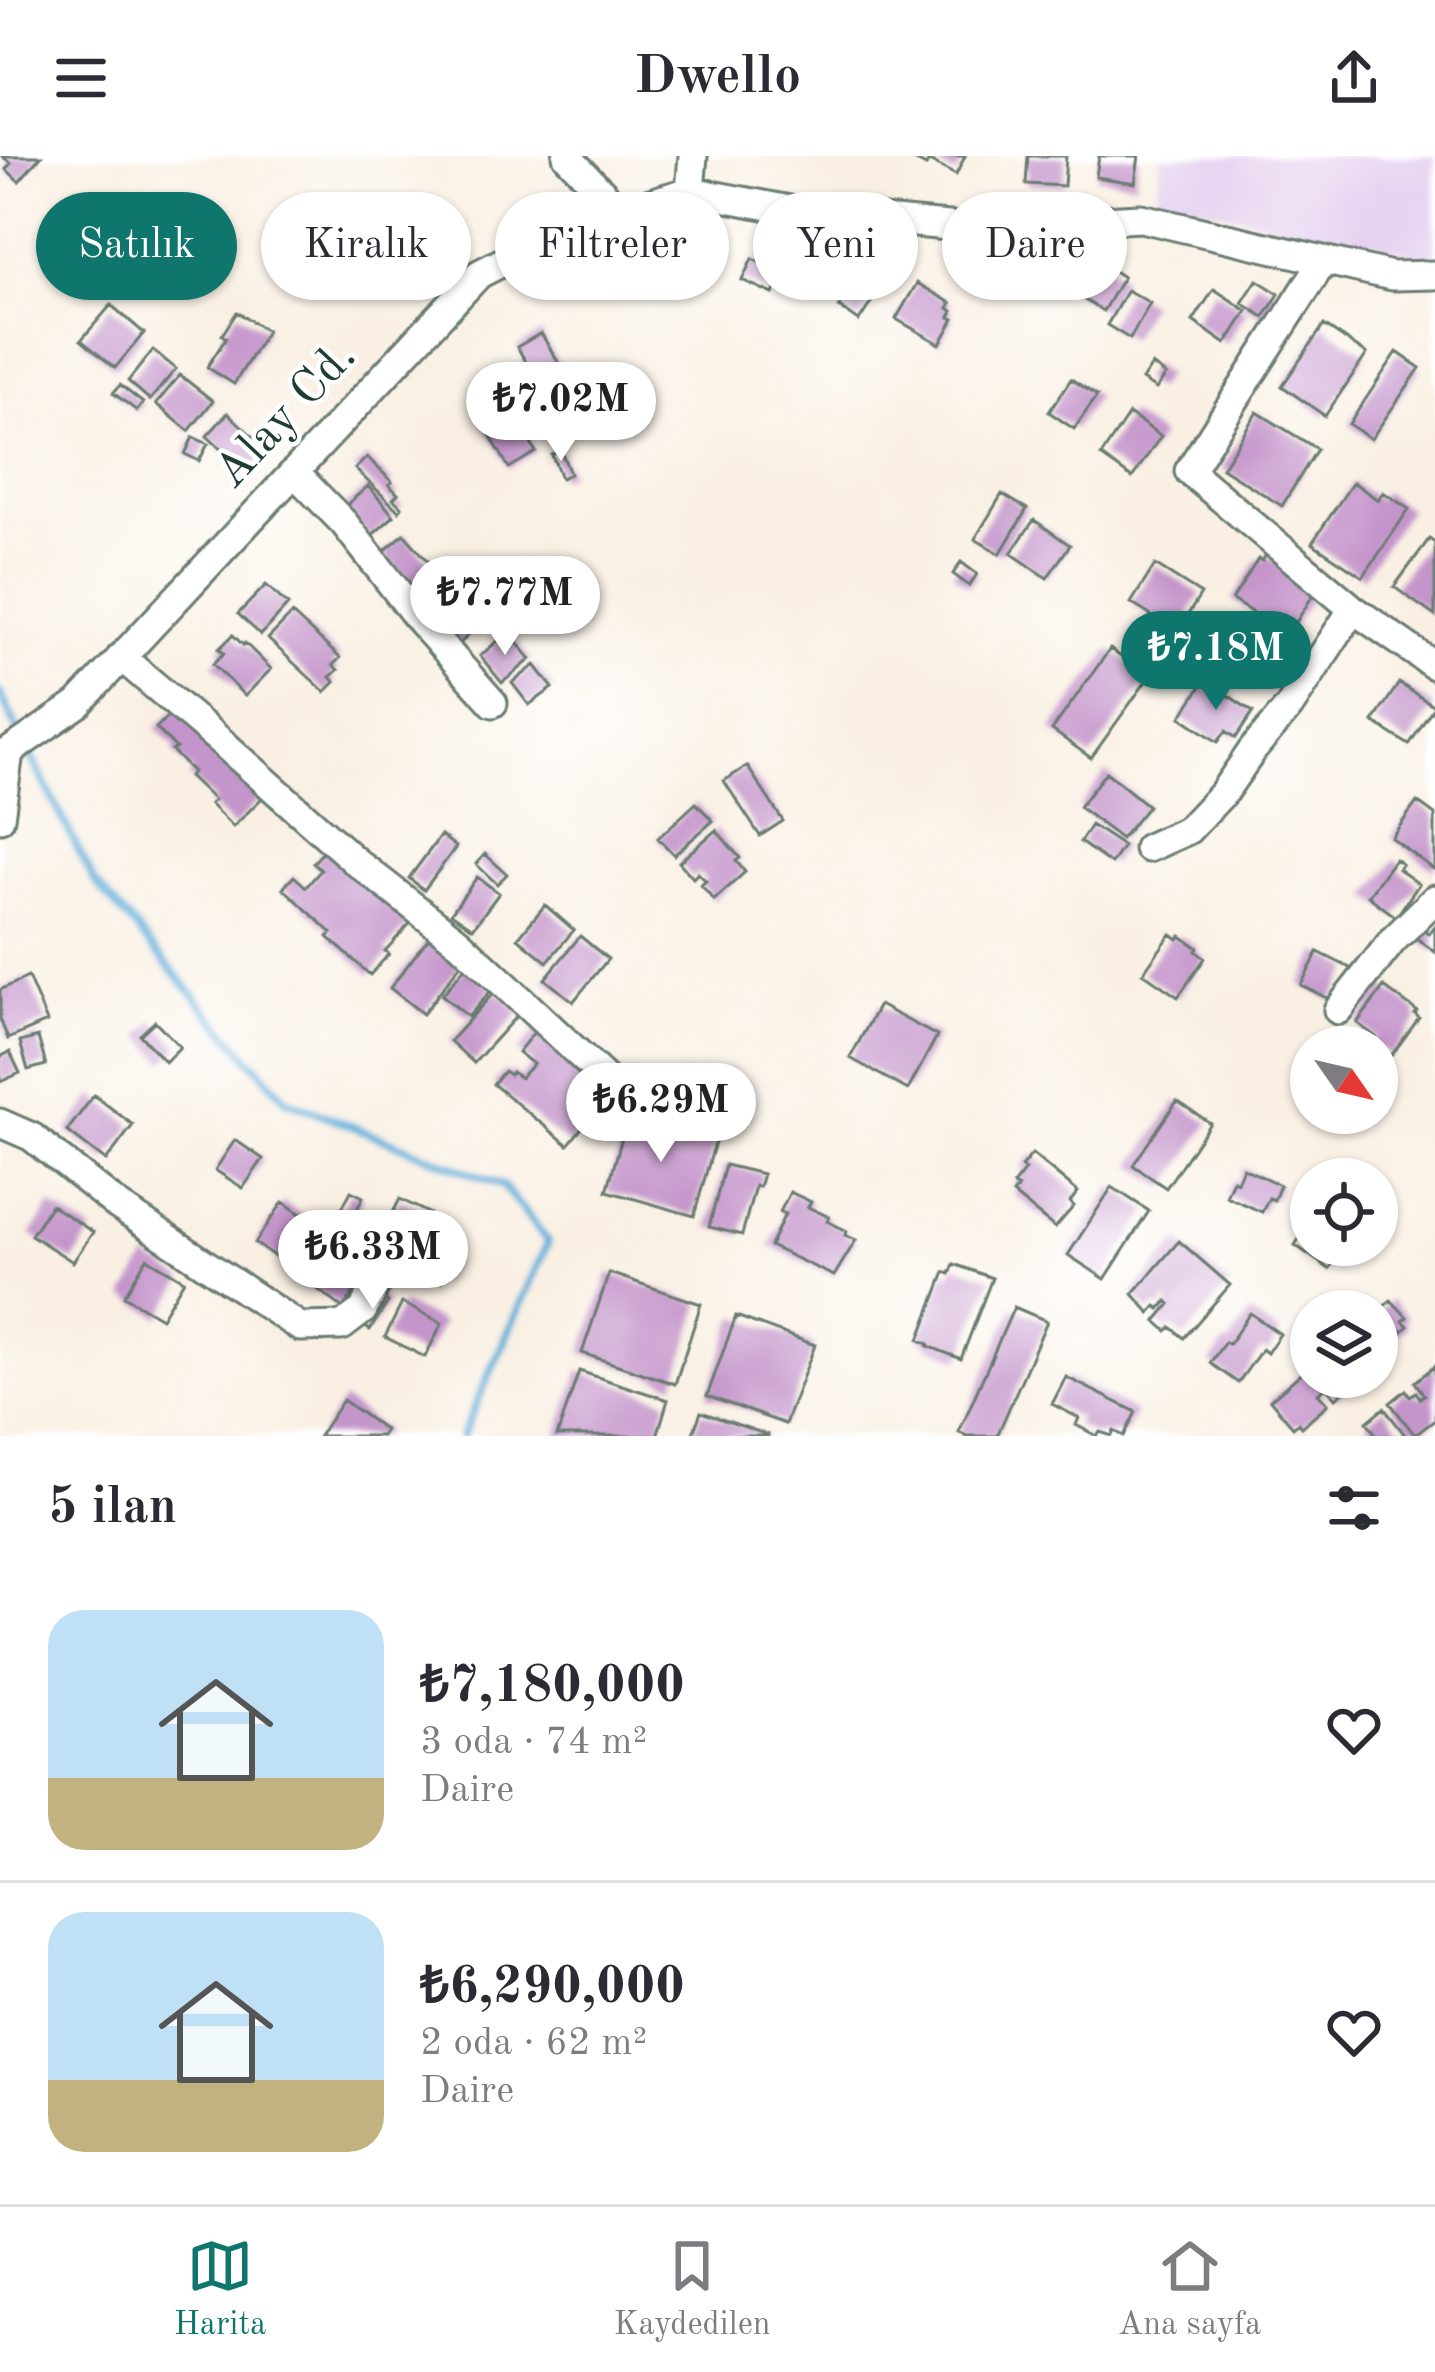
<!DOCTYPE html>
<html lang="tr">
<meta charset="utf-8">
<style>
:root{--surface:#fff;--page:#f7f7f7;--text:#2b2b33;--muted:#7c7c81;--line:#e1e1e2;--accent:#0f766e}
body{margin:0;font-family:"Old Standard TT",serif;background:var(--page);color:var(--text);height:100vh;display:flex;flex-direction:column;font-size:45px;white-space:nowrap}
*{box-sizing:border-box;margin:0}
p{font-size:39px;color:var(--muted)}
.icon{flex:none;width:66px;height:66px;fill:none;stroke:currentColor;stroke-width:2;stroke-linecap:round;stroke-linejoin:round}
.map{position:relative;height:1280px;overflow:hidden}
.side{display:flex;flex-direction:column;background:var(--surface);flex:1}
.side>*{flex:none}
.banner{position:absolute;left:36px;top:36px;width:1365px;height:108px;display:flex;gap:24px}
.needle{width:78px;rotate:124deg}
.controls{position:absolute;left:1290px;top:870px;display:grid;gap:24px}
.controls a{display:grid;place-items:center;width:108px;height:108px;border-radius:50%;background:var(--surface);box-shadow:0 3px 9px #0004;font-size:60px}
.price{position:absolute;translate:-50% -102px;padding:0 27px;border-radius:42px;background:#fff;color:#222;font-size:39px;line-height:78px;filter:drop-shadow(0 3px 6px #0008)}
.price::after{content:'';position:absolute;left:50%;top:72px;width:36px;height:27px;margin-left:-18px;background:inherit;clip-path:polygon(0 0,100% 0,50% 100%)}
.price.active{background:var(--accent);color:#fff}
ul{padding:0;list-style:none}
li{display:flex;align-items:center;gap:36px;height:300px;padding:0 48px}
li+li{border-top:3px solid var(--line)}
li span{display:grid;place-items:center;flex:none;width:336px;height:240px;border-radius:36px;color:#555}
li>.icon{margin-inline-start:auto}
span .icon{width:144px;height:144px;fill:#fffc;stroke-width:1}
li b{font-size:51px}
h2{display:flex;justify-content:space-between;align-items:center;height:144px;padding:0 48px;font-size:51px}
.chip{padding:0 42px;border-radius:54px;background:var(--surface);box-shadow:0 3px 9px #0004;font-size:42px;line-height:108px}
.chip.active{background:var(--accent);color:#fff}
header{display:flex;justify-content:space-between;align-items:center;height:156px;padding:0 48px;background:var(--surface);font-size:54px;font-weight:700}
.tabs{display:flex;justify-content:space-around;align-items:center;height:168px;border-top:3px solid var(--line);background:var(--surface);font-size:33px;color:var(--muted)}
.tabs a{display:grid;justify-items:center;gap:6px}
.tabs .active{color:var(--accent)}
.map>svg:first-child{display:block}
</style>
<header><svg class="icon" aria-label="menu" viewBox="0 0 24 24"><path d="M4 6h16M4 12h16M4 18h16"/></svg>Dwello<svg class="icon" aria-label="share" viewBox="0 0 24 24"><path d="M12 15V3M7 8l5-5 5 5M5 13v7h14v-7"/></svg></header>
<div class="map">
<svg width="1435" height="1280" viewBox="0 0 1435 1280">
<rect width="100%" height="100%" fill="#fff"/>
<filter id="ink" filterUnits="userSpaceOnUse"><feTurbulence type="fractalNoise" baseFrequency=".00833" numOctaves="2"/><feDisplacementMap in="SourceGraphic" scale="24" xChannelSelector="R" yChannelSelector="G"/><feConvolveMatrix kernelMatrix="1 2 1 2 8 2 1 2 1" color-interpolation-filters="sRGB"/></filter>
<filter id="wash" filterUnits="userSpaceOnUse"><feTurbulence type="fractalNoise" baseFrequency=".004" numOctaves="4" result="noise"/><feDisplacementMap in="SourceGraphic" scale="48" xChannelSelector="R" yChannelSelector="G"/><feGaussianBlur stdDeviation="2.7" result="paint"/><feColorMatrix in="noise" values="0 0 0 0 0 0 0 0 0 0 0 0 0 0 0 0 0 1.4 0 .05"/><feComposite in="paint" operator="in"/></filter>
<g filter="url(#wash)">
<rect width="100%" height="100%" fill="#f9f0e3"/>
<!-- built -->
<path fill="#e6d2f0" d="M1161,0h274v103l-278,-61z"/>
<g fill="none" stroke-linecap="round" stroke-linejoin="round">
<!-- stream -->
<path stroke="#5eadd8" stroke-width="8" d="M0,537l20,42
M27,592l67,133 192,219 217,86 45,56 -86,194"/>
</g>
<g id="blocks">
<!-- building -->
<path fill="#c495cb" d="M2,0h39l-22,25 -13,-12 5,-6z
M906,0h59l-9,19 -27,-14 -3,5z
M1028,0h38l-2,30 -38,-2z
M1099,0h40l-4,27 -39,-6z
M666,68l13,26 -7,4 -13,-26z
M705,74l24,17 -16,24 -25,-16z
M752,103l31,14 -10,21 -31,-14z
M1094,103l29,18 -20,34 -30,-18z
M861,118l20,13 -22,34 -20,-14z
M1257,124l22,14 -15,23 -22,-14z
M917,127l34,20 -3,5 5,3 -3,6 4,2 -14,25 -44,-25z
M1214,133l33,22 -21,33 -33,-23z
M1127,134l23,13 -20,36 -23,-14z
M111,149l33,28 -29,35 -34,-28z
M237,156l30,19 -33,53 -27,-17 19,-29 -4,-3z
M1324,169l43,29 -42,62 -43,-30z
M541,177l26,44 -23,14 -27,-44z
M153,194l23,19 -26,31 -22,-19z
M1397,196l23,16 -49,71 -22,-15z
M1152,209l14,10 -10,14 -14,-9z
M180,219l33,26 -24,30 -33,-27z
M1071,223l26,17 -23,33 -25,-17z
M120,229l23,18 -6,8 -24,-18z
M505,243l31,53 -27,16 -26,-45 6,-3 -5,-8z
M575,244l12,21 -18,10 -12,-21z
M1257,256l60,37 -35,57 -60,-38z
M228,257l40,38 -21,23 -40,-38z
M1129,258l32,22 -29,42 -31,-22z
M193,281l15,7 -9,17 -14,-7z
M561,295l9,23 -9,4 -9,-23z
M367,301l25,25 -3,3 9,9 -5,5 9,8 -3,4 -44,-42z
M1353,326l25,18 5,-8 26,17 -46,68 -51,-34z
M368,330l26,30 -25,22 -26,-30z
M1002,338l25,15 -27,45 -25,-15z
M1034,364l36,25 -23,33 -36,-25z
M404,378l40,45 -21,19 -41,-45z
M1429,383l6,4v73l-41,-29z
M1266,399l52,32 -30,48 -56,-35 26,-41 4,2z
M961,406l16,12 -8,12 -16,-12z
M1155,409l46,29 -24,38 -46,-29z
M453,412h15v18h-15z
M266,429l22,20 -27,30 -23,-21z
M463,447l19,15 -23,27 -18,-16z
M292,458l48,44 -7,7 5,5 -8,7 5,5 -10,10 -57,-53z
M508,476l23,27 -29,24 -22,-27z
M233,479l10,10 2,-2 26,26 -26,27 -32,-32 11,-11 -5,-4z
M1110,493l39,28 -58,81 -39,-28z
M535,509l18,23 -24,17 -17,-22z
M1205,524l48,32 -17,26 -10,-7 -8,11 -37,-25z
M1399,527l35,23 -25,39 -36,-23z
M178,550l88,88 -33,33 -23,-23 4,-4 -25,-24 4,-4 -21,-21 4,-3 -20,-20z
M747,610l36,55 -23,15 -36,-55z
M1106,616l42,34 -27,33 -42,-32z
M1417,646l18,13v55l-44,-32z
M696,647l17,18 -39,34 -16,-17z
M1091,669l32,21 -12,18 -31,-22z
M716,674l24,28 -4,3 9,11 -31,28 -13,-15 5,-4 -8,-8 -5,5 -14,-16z
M441,679l15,12 -32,43 -15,-12z
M330,688l83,76 -28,31 4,3 -19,21 -42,-38 4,-4 -49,-45 11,-12 12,11 15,-17 -8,-7z
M485,698l22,20 -10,10 -21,-20z
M1395,703l7,5 -4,5 21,15 -23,33 -28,-21z
M477,721l22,16 -26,35 -22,-15z
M545,749l29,25 -27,32 -29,-24z
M1435,770v26l-19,-14 7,-9 6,5z
M1171,778l7,5 3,-3 17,12 -2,3 9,7 -27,39 -35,-24z
M430,780l33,25 -40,53 -33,-26z
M580,780l28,23 -35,43 -28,-23z
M1318,796l34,17 -21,31 -30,-15z
M466,810l27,22 -25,29 -26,-22z
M28,821l19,45 -39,17 -8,-20v-29z
M1384,831l33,24 -2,3 4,4 -28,38 -19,-14 4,-5 -19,-14z
M496,834l24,22 -46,51 -24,-22z
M879,849l58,31 -29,54 -58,-32z
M155,865l25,26 -15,15 -25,-27z
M539,870l72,59 -26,31 4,3 -21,26 -75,-61 11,-13 6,4 2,-3 8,6 13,-14 -15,-12z
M38,881l8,28 -18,5 -8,-28z
M10,896l10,21 -20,9v-25z
M94,939l39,30 -27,36 -39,-30z
M1177,945l33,22 -44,65 -33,-23z
M629,956l45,13 -2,5 43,12 -21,74 -87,-25z
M235,984l28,19 -20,29 -28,-18z
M1032,998l46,38 -8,10 4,4 -19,22 -42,-34 5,-6 -5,-3 12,-15 -4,-3z
M725,1009l38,9 -4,13 -4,-1 -13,49 -33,-8z
M1243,1012l37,17 -6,15 -5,-2 -7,14 -36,-16 7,-16 4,2z
M1112,1031l37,24 -44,68 -37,-24z
M351,1035l12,6 -8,17 -13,-6z
M790,1036l21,10 -3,5 21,10 -2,4 20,10 -2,4 11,5 -22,36 -64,-30 15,-32 -5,-2z
M400,1043l30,15 -11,23 -31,-15z
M283,1046l41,28 -28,41 -41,-28z
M51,1049l42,27 -20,30 -42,-27z
M1311,1065v24h35l-17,24 -34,-24z
M333,1084l39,27 -29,41 -38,-28z
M1179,1085l51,44 -46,53 -13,-11 -4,4 -11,-10 14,-17 -3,-3 -7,8 -4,-3 -6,7 -17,-19z
M428,1091l26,16 -13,19 -25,-16z
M147,1102l37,22 -23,38 -37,-22z
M954,1108l38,14 -31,81 -33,-13 1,-2 -10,-4 26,-68 5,2z
M609,1117l92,31 -26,80 -93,-31z
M376,1137l12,9 -18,28 -13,-8z
M1391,1144l16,17 -4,4 5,5 -12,11 4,4 -13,12 -5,-5 -5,5v-40z
M402,1147l40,20 -17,34 -40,-20z
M1014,1151l33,14 -50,115h-30l-8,-4z
M1250,1157l30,21 -13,19 -5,-4 -24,34 -28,-20 15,-21 4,2z
M736,1160l79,29 -30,79 -78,-28z
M1311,1209v12h38l5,6 -18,15 -10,-11 -8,6 10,11 -27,23 -3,-4 -5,4 -23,-27z
M1435,1210v54l-20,15 -25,-32 16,-13 4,6 6,-4 4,6 4,-3 -9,-13z
M579,1215l89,29 -11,36h-100z
M1066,1221l70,35 -12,24 -10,-5 -2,5 -12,-4 -3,4 -21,-11 3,-7 -27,-14z
M343,1244l42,30 -4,6h-62z
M1384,1252l22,28h-35l4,-3 -8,-11z
M701,1256l67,23v1h-76z"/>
</g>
</g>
<g filter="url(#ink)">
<use href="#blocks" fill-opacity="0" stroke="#6b7c71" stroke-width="3"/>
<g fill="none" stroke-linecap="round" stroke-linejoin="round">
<defs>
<path id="minor" d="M567,0l54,56
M690,35l3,-35
M1324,104l-135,211 164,138 82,57
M294,316l50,51 77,99 72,81
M121,501l104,88 130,116 104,81 149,139
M0,602l78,-54 401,-430 94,-48 117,-35 116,22 153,14 182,-9 251,58 43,-1
M0,662l9,-66
M1148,692l40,-18 35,-37 29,-42 37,-44 64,-98
M1338,854l55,-70 42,-41
M0,967l32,14 85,68 183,122 42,-1 21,-16 35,-70"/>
</defs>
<!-- minor casing -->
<use href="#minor" stroke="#6b7c71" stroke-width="33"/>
<!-- minor -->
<use href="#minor" stroke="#fff" stroke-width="27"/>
</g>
</g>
<g text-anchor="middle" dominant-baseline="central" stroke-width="9" stroke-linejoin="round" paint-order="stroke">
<!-- street labels -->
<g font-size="48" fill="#1f3d34" stroke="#fff">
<text transform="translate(286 259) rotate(-47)">Alay Cd.</text>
</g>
</g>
</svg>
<div class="controls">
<a><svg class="needle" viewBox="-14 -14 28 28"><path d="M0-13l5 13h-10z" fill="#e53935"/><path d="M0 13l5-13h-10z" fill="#7c7c81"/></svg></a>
<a><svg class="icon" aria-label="locate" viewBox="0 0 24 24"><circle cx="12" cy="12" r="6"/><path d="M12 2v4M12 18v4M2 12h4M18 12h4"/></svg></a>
<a><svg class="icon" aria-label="layers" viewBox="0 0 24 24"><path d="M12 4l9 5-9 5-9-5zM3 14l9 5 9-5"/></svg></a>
</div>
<b class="price" style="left:561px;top:308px">₺7.02M</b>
<b class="price" style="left:505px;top:502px">₺7.77M</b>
<b class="price active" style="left:1216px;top:557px">₺7.18M</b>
<b class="price" style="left:661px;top:1009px">₺6.29M</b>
<b class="price" style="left:373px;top:1156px">₺6.33M</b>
<div class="banner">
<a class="chip active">Satılık</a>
<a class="chip">Kiralık</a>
<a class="chip">Filtreler</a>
<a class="chip">Yeni</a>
<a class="chip">Daire</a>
</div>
</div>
<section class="side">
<h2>5 ilan<svg class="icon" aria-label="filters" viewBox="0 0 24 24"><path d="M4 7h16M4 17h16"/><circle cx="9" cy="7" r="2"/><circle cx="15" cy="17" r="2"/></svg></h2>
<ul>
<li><span style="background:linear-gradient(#bfe0f5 70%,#c2b280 0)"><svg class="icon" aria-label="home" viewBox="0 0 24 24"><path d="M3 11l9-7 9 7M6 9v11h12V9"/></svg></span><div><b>₺7,180,000</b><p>3 oda · 74 m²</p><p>Daire</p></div><svg class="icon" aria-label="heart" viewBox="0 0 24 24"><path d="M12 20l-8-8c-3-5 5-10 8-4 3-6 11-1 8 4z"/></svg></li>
<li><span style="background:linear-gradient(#bfe0f5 70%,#c2b280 0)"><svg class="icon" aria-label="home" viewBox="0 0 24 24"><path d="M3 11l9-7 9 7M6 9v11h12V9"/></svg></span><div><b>₺6,290,000</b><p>2 oda · 62 m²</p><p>Daire</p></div><svg class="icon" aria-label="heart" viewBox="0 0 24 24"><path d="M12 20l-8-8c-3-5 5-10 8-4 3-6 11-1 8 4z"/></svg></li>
</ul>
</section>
<nav class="tabs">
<a class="active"><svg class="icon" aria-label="map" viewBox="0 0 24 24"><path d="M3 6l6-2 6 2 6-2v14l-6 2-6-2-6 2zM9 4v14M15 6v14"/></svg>Harita</a>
<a><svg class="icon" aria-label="saved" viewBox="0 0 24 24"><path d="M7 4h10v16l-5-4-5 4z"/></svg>Kaydedilen</a>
<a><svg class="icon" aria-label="home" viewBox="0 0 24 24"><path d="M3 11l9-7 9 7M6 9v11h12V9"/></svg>Ana sayfa</a>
</nav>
